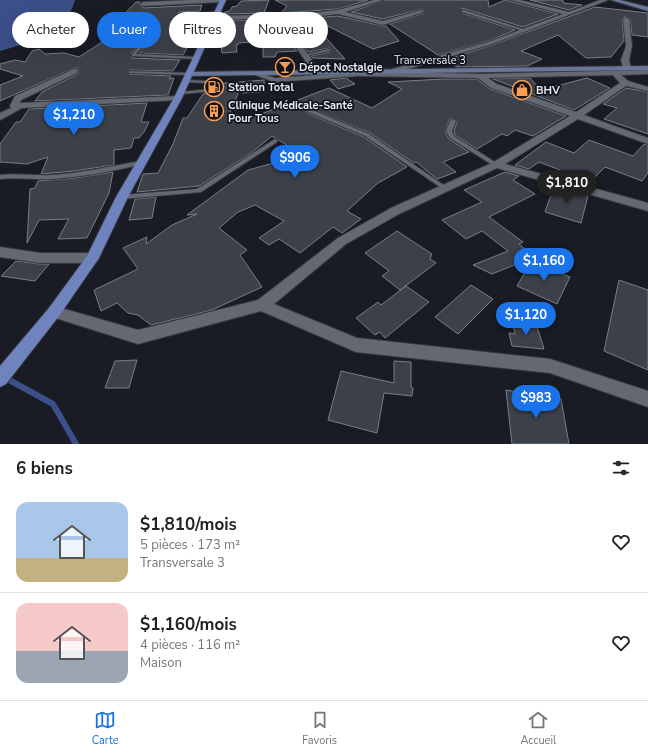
<!DOCTYPE html>
<html lang="fr">
<meta charset="utf-8">
<style>
:root{--surface:#fff;--page:#f2f2f2;--text:#222;--muted:#767676;--line:#e0e0e0;--accent:#1a73e8}
body{margin:0;font-family:"Nunito Sans",sans-serif;background:var(--page);color:var(--text);height:100vh;display:flex;flex-direction:column;font-size:15px;white-space:nowrap}
*{box-sizing:border-box;margin:0}
p{font-size:13px;color:var(--muted)}
.icon{flex:none;width:22px;height:22px;fill:none;stroke:currentColor;stroke-width:2;stroke-linecap:round;stroke-linejoin:round}
.map{position:relative;height:444px;overflow:hidden}
.details{display:flex;flex-direction:column;background:var(--surface);flex:1}
.details>*{flex:none}
.hud{position:absolute;left:12px;top:12px;width:400px;height:36px;display:flex;gap:8px}
.price{position:absolute;translate:-50% -34px;padding:0 9px;border-radius:14px;background:var(--accent);color:#fff;font-size:13px;line-height:26px;filter:drop-shadow(0 1px 2px #0008)}
.price::after{content:'';position:absolute;left:50%;top:24px;width:12px;height:9px;margin-left:-6px;background:inherit;clip-path:polygon(0 0,100% 0,50% 100%)}
.price.selected{background:#222;color:#fff}
ul{padding:0;list-style:none}
li{display:flex;align-items:center;gap:12px;height:100px;padding:0 16px}
li+li{border-top:1px solid var(--line)}
li span{display:grid;place-items:center;flex:none;width:112px;height:80px;border-radius:12px;color:#555}
li>.icon{margin-inline-start:auto}
span .icon{width:48px;height:48px;fill:#fffc;stroke-width:1}
li b{font-size:17px}
h2{display:flex;justify-content:space-between;align-items:center;height:48px;padding:0 16px;font-size:17px}
.chip{padding:0 14px;border-radius:18px;background:var(--surface);box-shadow:0 4px 16px #0002;font-size:14px;line-height:36px}
.chip.selected{background:var(--accent);color:#fff}
.tabs{display:flex;justify-content:space-around;align-items:center;height:56px;border-top:1px solid var(--line);background:var(--surface);font-size:11px;color:var(--muted)}
.tabs a{display:grid;justify-items:center;gap:2px}
.tabs .selected{color:var(--accent)}
.map>svg:first-child{display:block}
</style>
<div class="map">
<svg width="648" height="444" viewBox="0 0 648 444">
<rect width="100%" height="100%" fill="#191c24"/>
<!-- water -->
<path fill="#3c4f88" d="M0,0h75c-10,37 -43,41 -75,51z"/>
<g fill="none" stroke-linecap="round" stroke-linejoin="round">
<!-- stream -->
<path stroke="#3c4f88" stroke-width="6" d="M0,375l53,29 23,40"/>
</g>
<!-- building -->
<path fill="#3c4049" stroke="#797d88" d="M269,0l-5,13 -40,1 1,-2 5,-1 2,-4 5,-1 4,-5z
M275,0h93l-30,9 -57,4 6,-7z
M384,0h104l1,7 16,-7 53,14 -35,13 -61,-19v5l53,17 -27,11 -50,14 -48,-31 34,-11 1,-1 -3,-3 -39,10 -32,-7z
M530,0h33v3l19,2 -13,5z
M136,2h4l-1,2 4,4 59,-3 -2,6 -21,1 -3,4 3,2h30v1l-5,13h-5l-4,9h-4l-8,14 -44,-2 7,-8 -5,-2 -10,10 1,5 48,2 -7,11 -44,-1 -1,1 1,3 42,2 -2,3 5,-1 -6,17 -133,6 7,-9 36,-18v-6h-4l-74,33v-16l23,-9 -23,-7v-5l15,-4 10,2 7,-11 7,-2 6,5 19,-1 15,4 45,-29h-13z
M595,7l53,6v24l-16,-2 -2,-16 -5,-3 -3,3 2,22 -13,16 -25,1 -28,-23 -37,16 21,8 -15,7 -70,1 -12,-7 47,-15z
M338,16l45,10h3l13,15 -26,8 -61,-31z
M309,19l36,40 -32,-1 -2,-2 19,-4 2,-2 -3,-2 -21,4 -19,-26 -5,1 -1,3 14,21 -20,1 -2,5h-12v-25l11,-12z
M261,20l-8,22 -15,1v2h-2l1,7 -15,1 -3,-22h-5l4,-10z
M346,78l9,6 -17,5 -8,-9z
M530,78l11,12 46,-12 23,10 -36,22 -81,-31z
M444,79h33l13,10 76,27 -33,20 -18,-6 -8,6 -5,-2 -25,15 -22,-14 -1,-4 3,-10 -5,-3 -3,2 -4,12 4,7 20,13 -26,10 13,10 -19,7 -21,-17 -2,1 -44,-30 -61,-25 -3,2 1,3 57,24 43,30 -29,16 -31,28 14,8 -19,14 -9,-6 -33,26 -21,-14 -10,6 -10,-7 25,-17 -29,-16 -17,7 -19,16 28,22 -7,5 22,32 -50,23 -61,15 -13,-10 -10,-2 -11,-10 -16,8 -7,-21 44,-21 -15,-21 24,-11 -1,7 26,-19 25,-11 -10,1 61,-45 55,-15 -31,-19 -21,17 -52,33 -62,6 6,-18 15,-1 15,-29 10,-26h4l16,-24 12,-2 -2,-4h-7l3,-3 4,1 2,-2 49,-4 1,12 -23,1 -1,-6 -11,25 18,7 81,-31 43,20 30,-19 -14,-7z
M626,88l22,4v42l-44,-15 13,-11 -14,-4z
M147,103l-6,19h8l-5,10 -5,6h-5l-3,10 -17,2v15l-40,6 -33,3 7,-17 -21,7 -27,-2v-18l16,-22h4l9,-13z
M589,140l44,16 11,-12 4,1v28l-6,8 -37,-14 -18,18 -29,-8 2,-7 -21,-8 -10,7 -14,-4 31,-23 28,11z
M113,172l-4,21 -22,45 -29,1 11,-20 -30,1 -12,23 3,-54 5,-1 3,-7 37,-3z
M505,172l14,4 -6,4 22,14 -46,23 34,25 -4,2 15,13 -42,17 -19,-9 35,-14 -26,-20 -16,8 -24,-19 40,-18 -18,-12z
M554,186l34,10 -7,27 -36,-11z
M156,197l-4,21 -23,2 6,-21z
M397,231l35,23 -2,5 6,4 -36,27 -18,-14 7,-5 -24,-18z
M534,257l12,10 24,10 -13,27 -40,-18z
M16,261l24,3h9l-14,17 -34,-5z
M619,280l29,10v80l-44,-19z
M471,285l22,14 -35,35 -23,-17z
M406,286l23,16 -44,36 -5,-6 -5,3 -19,-17 22,-16 3,3z
M512,321l24,2 8,26 -32,-3 -3,-13 6,1z
M137,360l-8,28h-24l10,-27z
M394,361l17,1v25l2,1 -1,8 -28,-3 -7,40 -49,-13 13,-49 53,12z
M506,390l55,9 8,45h-57z"/>
<g fill="none" stroke-linecap="round" stroke-linejoin="round">
<defs>
<path id="lane" d="M462,10h2l62,20 -3,1 -61,-19z
M216,12l1,2 -38,2 -2,-1 2,-1z
M141,44l3,1 -8,9 60,3 2,1 -2,1 -64,-3v-2z
M329,49l2,1 -1,1 -25,5 -2,-1z
M129,71l60,2 2,1 -2,1 -58,-2h-2z
M184,80l25,1 5,3 -2,1 -4,-2 -22,-1h-2z
M212,89l2,1v1l-34,3 -2,-1 2,-1z
M310,109l59,25 79,54 -1,1h-4l-78,-53 -57,-24v-2z
M453,119l3,2 -4,10 2,5 44,28 1,1 -1,1h-4l-44,-28 -4,-7 4,-10z
M275,139l2,1v2l-76,50 -79,7 -3,-2 3,-2 75,-6z
M141,161l3,2 -1,1c-29,7 -61,13 -91,15 -17,1 -35,-2 -52,0v-4c18,-2 35,1 52,0 30,-2 60,-9 89,-14z"/>
<path id="street" d="M191,0h35l-3,2 -80,4 -3,-2 3,-2z
M374,0h9l-38,12 38,9 38,-11 3,2 -41,13 -45,-11 -37,4 -88,2 -3,-2 3,-2 88,-2 37,-4z
M510,0h10l49,12 31,-12h8l-116,44 -94,28 83,2 167,-4v4l-27,1 7,6 20,6v4l-22,-5 -42,29 64,23v6l-70,-25 -73,45 143,39v8l-151,-43 -98,46 -53,30 -72,60 83,34 193,21 98,32v16l-98,-34 -194,-21 -95,-41 -123,33 -89,-28 -2,-4 2,-4 5,-2 84,24 120,-30 80,-62 53,-30 101,-45 78,-47 -79,-28 -13,-10 -119,-2 -85,6 -24,-9 4,-2 21,7 84,-6h33v-3l96,-27 75,-28zM613,75l7,8 -44,29 -79,-28 -9,-6z
M626,17l3,2 3,27 -3,14 2,8 -4,2 -4,-2 -2,-8 5,-14 -3,-27z
M285,28h4l32,44 -1,2h-6l-30,-45z
M74,69h3v4l-56,27 -1,3 158,-7 4,2 -4,2 -156,8 -22,12v-7l11,-5 -1,-2 5,-10z
M0,247l40,6h52l5,2 2,3 -2,3 -5,2h-52l-40,-6z"/>
<path id="secondary" d="M611,0h9l28,7v4z
M648,66v4l-459,6 -4,-2 4,-2z"/>
<path id="primary" d="M220,0h6l-44,98 -54,99 -29,61 -40,58 -53,68 -6,3v-21l49,-58 38,-52 29,-59 58,-99z"/>
</defs>
<!-- lane casing -->
<use href="#lane" stroke="#37393f" stroke-width="2"/>
<!-- street casing -->
<use href="#street" stroke="#37393f" stroke-width="2"/>
<!-- secondary casing -->
<use href="#secondary" stroke="#37393f" stroke-width="2"/>
<!-- primary casing -->
<use href="#primary" stroke="#37393f" stroke-width="2"/>
<!-- lane -->
<use href="#lane" fill="#646873" fill-rule="evenodd"/>
<!-- street -->
<use href="#street" fill="#646873" fill-rule="evenodd"/>
<!-- secondary -->
<use href="#secondary" fill="#697699" fill-rule="evenodd"/>
<!-- primary -->
<use href="#primary" fill="#6f84bf" fill-rule="evenodd"/>
</g>
<!-- icons -->
<defs>
<symbol id="bar-ring" viewBox="-11 -11 22 22"><circle r="9.5" fill="#10131b" stroke="#fb9e51" stroke-width="1.5"/><path d="M-6-5H6L.8 .8V4.5H3.5V6h-7V4.5H-.8V.8Z" fill="#fb9e51"/></symbol>
<symbol id="fuel-ring" viewBox="-11 -11 22 22"><circle r="9.5" fill="#10131b" stroke="#fb9e51" stroke-width="1.5"/><path d="M-5.5-6h7V0h2V4h1.3V-2.5L3-4.5l.8-.8L6-3V5H2.5V1h-1V6h-7ZM-4.2-4.7v3.2H.2V-4.7Z" fill="#fb9e51"/></symbol>
<symbol id="shop-ring" viewBox="-11 -11 22 22"><circle r="9.5" fill="#10131b" stroke="#fb9e51" stroke-width="1.5"/><path d="M-5-2.5h2.3a2.7 3.5 0 0 1 5.4 0H5L5.5 6h-11ZM-1.5-2.5h3a1.5 2.3 0 0 0-3 0Z" fill="#fb9e51"/></symbol>
<symbol id="building-ring" viewBox="-11 -11 22 22"><circle r="9.5" fill="#10131b" stroke="#fb9e51" stroke-width="1.5"/><path d="M-4-6H4V6H1V3H-1V6H-4ZM-2.5-4.3h1.7v1.8h-1.7ZM.8-4.3h1.7v1.8H.8ZM-2.5-1h1.7V.8h-1.7ZM.8-1h1.7V.8H.8Z" fill="#fb9e51"/></symbol>
</defs>
<g fill-rule="evenodd">
<use href="#bar-ring" x="274" y="56" width="22" height="22"/>
<use href="#fuel-ring" x="203" y="76" width="22" height="22"/>
<use href="#shop-ring" x="511" y="79" width="22" height="22"/>
<use href="#building-ring" x="203" y="100" width="22" height="22"/>
</g>
<g text-anchor="middle" dominant-baseline="central" stroke-width="3.5" stroke-linejoin="round" paint-order="stroke">
<!-- far-street labels -->
<g font-size="11" fill="#eaecf2" stroke="#10131b">
<text x="430" y="60">Transversale 3</text>
</g>
<!-- far-poi labels -->
<g font-size="11" font-weight="bold" fill="#eaecf2" stroke="#10131b" text-anchor="start">
<text x="299" y="67">Dépot Nostalgie</text>
<text x="228" y="87">Station Total</text>
<text x="536" y="90">BHV</text>
<text x="228" y="105">Clinique Médicale-Santé<tspan x="228" dy="13">Pour Tous</tspan></text>
</g>
</g>
</svg>
<b class="price" style="left:74px;top:136px">$1,210</b>
<b class="price" style="left:295px;top:179px">$906</b>
<b class="price selected" style="left:567px;top:204px">$1,810</b>
<b class="price" style="left:544px;top:282px">$1,160</b>
<b class="price" style="left:526px;top:336px">$1,120</b>
<b class="price" style="left:536px;top:419px">$983</b>
<div class="hud">
<a class="chip">Acheter</a>
<a class="chip selected">Louer</a>
<a class="chip">Filtres</a>
<a class="chip">Nouveau</a>
</div>
</div>
<section class="details">
<h2>6 biens<svg class="icon" aria-label="filters" viewBox="0 0 24 24"><path d="M4 7h16M4 17h16"/><circle cx="9" cy="7" r="2"/><circle cx="15" cy="17" r="2"/></svg></h2>
<ul>
<li><span style="background:linear-gradient(#a9c7e8 70%,#c2b280 0)"><svg class="icon" aria-label="home" viewBox="0 0 24 24"><path d="M3 11l9-7 9 7M6 9v11h12V9"/></svg></span><div><b>$1,810/mois</b><p>5 pièces · 173 m²</p><p>Transversale 3</p></div><svg class="icon" aria-label="heart" viewBox="0 0 24 24"><path d="M12 20l-8-8c-3-5 5-10 8-4 3-6 11-1 8 4z"/></svg></li>
<li><span style="background:linear-gradient(#f6c9c9 60%,#9aa5b1 0)"><svg class="icon" aria-label="home" viewBox="0 0 24 24"><path d="M3 11l9-7 9 7M6 9v11h12V9"/></svg></span><div><b>$1,160/mois</b><p>4 pièces · 116 m²</p><p>Maison</p></div><svg class="icon" aria-label="heart" viewBox="0 0 24 24"><path d="M12 20l-8-8c-3-5 5-10 8-4 3-6 11-1 8 4z"/></svg></li>
</ul>
</section>
<nav class="tabs">
<a class="selected"><svg class="icon" aria-label="map" viewBox="0 0 24 24"><path d="M3 6l6-2 6 2 6-2v14l-6 2-6-2-6 2zM9 4v14M15 6v14"/></svg>Carte</a>
<a><svg class="icon" aria-label="saved" viewBox="0 0 24 24"><path d="M7 4h10v16l-5-4-5 4z"/></svg>Favoris</a>
<a><svg class="icon" aria-label="home" viewBox="0 0 24 24"><path d="M3 11l9-7 9 7M6 9v11h12V9"/></svg>Accueil</a>
</nav>
